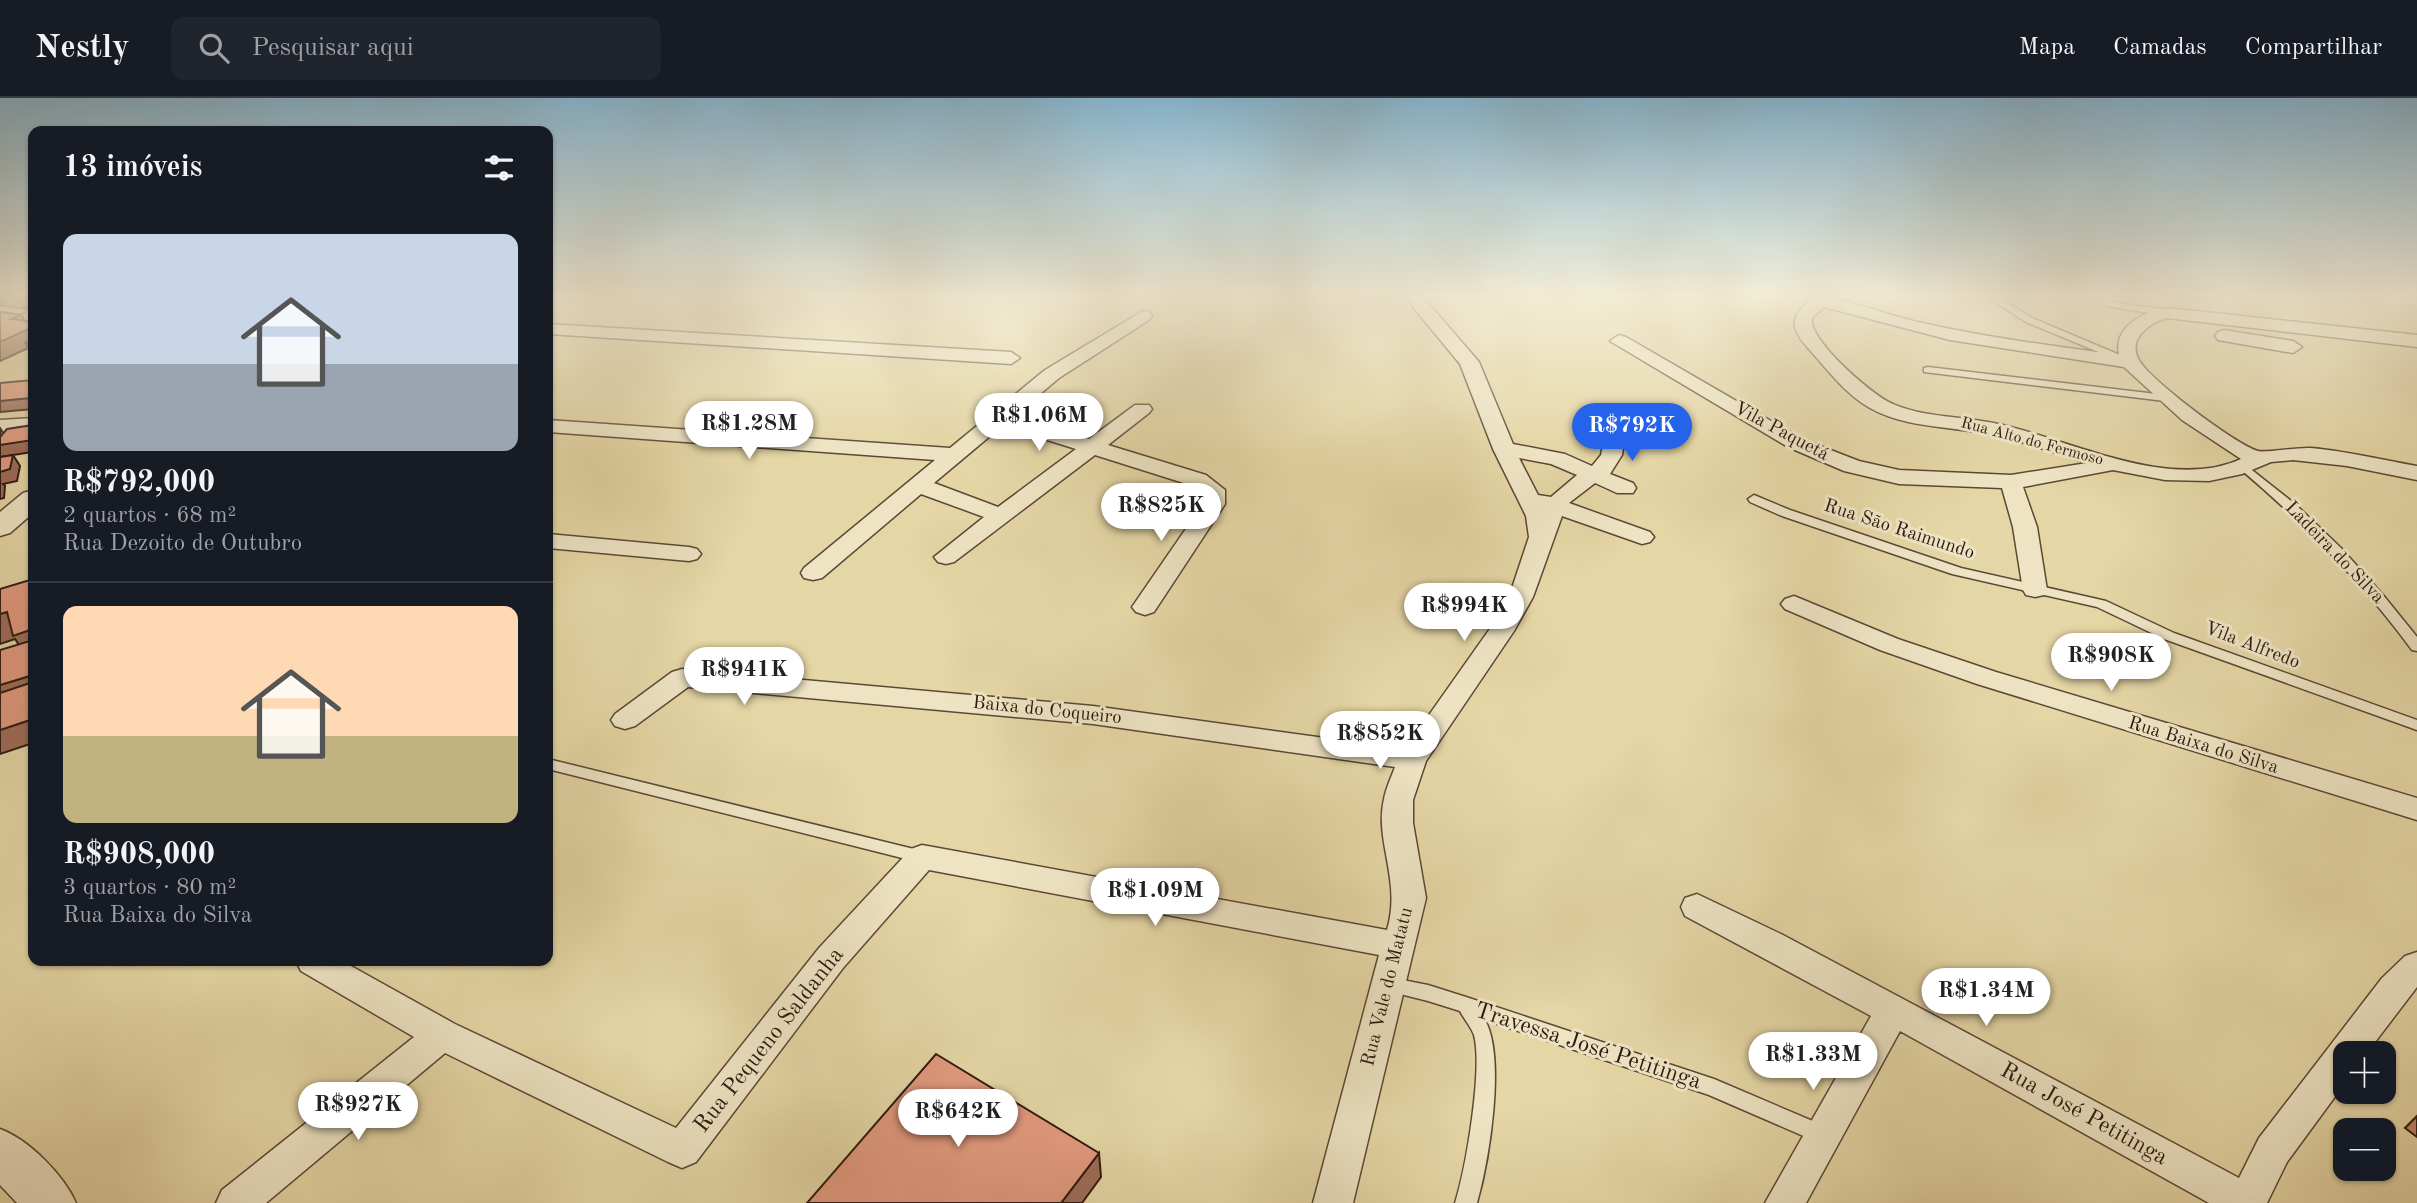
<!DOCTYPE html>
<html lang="pt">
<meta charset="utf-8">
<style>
:root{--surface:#171b24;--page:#20242c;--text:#f1f3f6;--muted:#9ea1a6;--line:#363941;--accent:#2563eb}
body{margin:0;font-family:"Old Standard TT",serif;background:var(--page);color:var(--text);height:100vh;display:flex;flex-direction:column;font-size:26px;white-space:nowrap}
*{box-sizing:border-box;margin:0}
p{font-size:23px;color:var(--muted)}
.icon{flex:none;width:38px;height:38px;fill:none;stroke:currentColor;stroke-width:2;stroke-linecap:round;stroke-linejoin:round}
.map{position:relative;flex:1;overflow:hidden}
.details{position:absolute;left:28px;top:28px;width:525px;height:840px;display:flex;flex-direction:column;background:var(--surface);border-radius:14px;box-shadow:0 2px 5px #0004}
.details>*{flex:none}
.fabs{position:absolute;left:2333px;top:943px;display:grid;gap:14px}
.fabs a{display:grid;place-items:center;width:63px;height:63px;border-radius:14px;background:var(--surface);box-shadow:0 2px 5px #0004;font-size:35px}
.price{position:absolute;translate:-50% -60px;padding:0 16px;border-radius:24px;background:#fff;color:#222;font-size:23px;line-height:46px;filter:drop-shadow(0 2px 4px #0008)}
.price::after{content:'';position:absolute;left:50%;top:42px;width:21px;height:16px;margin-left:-10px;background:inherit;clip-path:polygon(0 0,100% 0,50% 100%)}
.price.current{background:var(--accent);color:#fff}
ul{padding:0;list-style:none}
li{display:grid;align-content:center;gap:14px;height:371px;padding:0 35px}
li+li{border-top:2px solid var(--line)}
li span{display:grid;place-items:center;height:217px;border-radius:14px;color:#555}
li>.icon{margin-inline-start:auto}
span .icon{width:126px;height:126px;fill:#fffc;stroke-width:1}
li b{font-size:30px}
h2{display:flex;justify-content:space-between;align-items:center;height:84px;padding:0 35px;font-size:30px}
header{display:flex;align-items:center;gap:42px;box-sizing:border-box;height:98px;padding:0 35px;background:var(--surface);border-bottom:2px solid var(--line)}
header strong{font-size:33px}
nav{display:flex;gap:38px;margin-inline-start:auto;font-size:24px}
.search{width:490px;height:63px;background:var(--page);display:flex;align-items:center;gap:18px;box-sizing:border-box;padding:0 24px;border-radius:14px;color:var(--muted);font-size:26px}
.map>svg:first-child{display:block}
</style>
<header>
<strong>Nestly</strong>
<div class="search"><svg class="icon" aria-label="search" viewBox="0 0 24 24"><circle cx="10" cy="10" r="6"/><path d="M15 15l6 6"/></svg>Pesquisar aqui</div>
<nav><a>Mapa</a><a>Camadas</a><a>Compartilhar</a></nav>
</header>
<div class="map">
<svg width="2417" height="1105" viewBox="0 0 2417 1105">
<rect width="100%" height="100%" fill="#e5d6a5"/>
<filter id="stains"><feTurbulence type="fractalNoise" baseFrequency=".00286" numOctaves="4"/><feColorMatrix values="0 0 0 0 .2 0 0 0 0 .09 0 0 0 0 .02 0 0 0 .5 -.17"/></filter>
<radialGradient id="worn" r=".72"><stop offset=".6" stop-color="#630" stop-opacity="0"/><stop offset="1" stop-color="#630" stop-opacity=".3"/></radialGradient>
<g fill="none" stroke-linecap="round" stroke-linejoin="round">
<defs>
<path id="service" d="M1986,198h11l35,22 102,43 -9,2 -99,-41z
M2095,198h9l8,6 55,8 5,3 -5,3 -61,-10z
M1928,269l237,28 5,3 -5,3 -241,-29v-4z
M2243,365l52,41 46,44 42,47 34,42v14l-5,-1c-50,-68 -108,-127 -173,-182v-4z
M1754,397l36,15 171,58 145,33 68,32 243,87v10l-253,-91 -67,-32 -145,-33 -170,-58 -32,-14 -2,-3z
M552,662l370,91 6,2 2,4 -2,4 -6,2 -374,-94v-8z
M1387,879l41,8 38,12 248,82 115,49 3,7 -3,7 -7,2 -113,-49 -224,-75c21,38 4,141 -8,183h-22c11,-35 28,-134 19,-168 -3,-8 -10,-16 -14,-24l-32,-10 -48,-12 -2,-5 2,-5z"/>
<path id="minor" d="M1404,198h18l57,66 34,82 52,10 27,12 9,-11 6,-32 3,-4h14l3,4 -5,32 -12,19 23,9 3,5 -3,5h-16l-22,-10 -26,20 81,29 4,5 -4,5 -8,2 -80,-28 -29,81 -19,34 -88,130 -13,39v23l13,75 -73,305h-40l66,-248 -450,-85 -86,98 -147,194 -14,6 -14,-6 -223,-109 -179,150h-50l6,-13 192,-153 -113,-66 -5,-10h46l113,63 221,104 143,-180 92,-99 11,-4 465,85c15,-49 -13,-89 -3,-131 2,-11 7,-21 11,-32l-302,-43 -405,-37 -53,39 -10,3 -10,-3 -4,-6 4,-6 57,-42 10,-3 411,37 312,43 84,-119 20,-33 20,-60 -3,-21 -33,-67 -33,-85zM1519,360l32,6 26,11 -26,22 -13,-2z
M1804,198c34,-1 79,18 114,26 66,15 134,24 201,33 -6,-29 25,-43 48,-47l250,27v12l-250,-29c-18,5 -40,21 -28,42 11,20 97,85 119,91 8,2 40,-4 53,-3 36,3 71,12 106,18v14l-70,-14 -54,-6 -22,2 -29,12 -33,7 -44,-1 -52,-10 -90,17 14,40 10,63 -3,5 -9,2 -9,-2 -3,-5 -10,-63 -11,-39 -103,-4 -55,-13 -56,-24 -178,-106 9,-6 7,2 176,102 57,22 40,9 112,5 76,-12c-30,-9 -61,-21 -92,-28 -41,-9 -88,-6 -125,-27 -25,-14 -43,-39 -62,-60 -16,-18 -20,-31 2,-47zM1824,209l126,33 174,27 58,53 59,39c-73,33 -171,-20 -243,-35 -34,-8 -73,-6 -105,-20 -20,-8 -86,-65 -81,-86z
M33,212v12l-12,4 -9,-5 3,-4z
M1143,213l6,1 3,4 -3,4 -90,58 -45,38 75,23 46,-34h14l3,4 -3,4 -41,32 98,30 19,15v14l-71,108 -9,3 -9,-3 -4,-5 71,-103v-11l-13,-8 -95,-30 -141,107 -8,2 -8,-2 -4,-5 50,-40 -63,-23 -99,84 -9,2 -9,-2 -3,-5 3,-5 131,-108 -387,-28v-12l402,28 95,-78zM1002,328l74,23 -78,58 -64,-24z
M548,226l463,28 9,6 -9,6 -463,-30z
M2224,232l69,11 9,6 -9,6 -75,-13 -3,-4 3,-4z
M548,436l141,13 8,2 4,5 -4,5 -8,2 -141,-13z
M1794,498l104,43 98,33 421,126v22l-440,-136 -97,-34 -95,-41 -4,-5 4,-5z
M1697,796l86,41 456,243 20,-40 123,-160 23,-22 12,-4v35l-51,67h-21v29l-58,79 -20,41h-58l-309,-172 -94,172h-41l106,-187 -186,-100 -4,-9 4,-9z"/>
<path id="tertiary" d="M33,320v16l-33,2v-16z
M33,392v23l-23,20 -10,3v-24l23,-19z
M0,1031c28,10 64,46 76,74h-59l-17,-18z"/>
</defs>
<!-- service casing -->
<use href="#service" stroke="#5b4836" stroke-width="3"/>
<!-- minor casing -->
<use href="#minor" stroke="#5b4836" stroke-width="3"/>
<!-- tertiary casing -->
<use href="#tertiary" stroke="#5b4836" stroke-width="3"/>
<!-- service -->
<use href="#service" fill="#eee4c4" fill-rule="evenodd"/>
<!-- minor -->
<use href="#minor" fill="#eee4c4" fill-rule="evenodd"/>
<!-- tertiary -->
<use href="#tertiary" fill="#eee4c4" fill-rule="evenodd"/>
</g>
<!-- wall -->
<path fill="#c2846d" stroke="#2d1911" stroke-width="2" d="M0,198h33l-8,13 -20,-3v-1l-5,1z
M0,214l21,3 4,6 8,1v32h-1l-4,-6 -28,13z
M2417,1018v21l-12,-9z"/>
<!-- shaded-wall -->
<path fill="#9e6c59" stroke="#2d1911" stroke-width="2" d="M18,198h15v9l-8,4z
M0,199l5,8 -3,1 -2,-4z
M21,217l8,14 4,-2v18l-7,-2 2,5 -28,13v-19l11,-23z
M33,298v13l-33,3v-11z
M0,330l7,11 26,1v12l-20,3 7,11 -3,15 -14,3 2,2 -1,12 -4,1v-27l13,-17 -13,2z
M7,514l26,17v29l-4,2 -14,-21 -15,5v-30z
M33,577v23l-33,10v-23z
M33,621v24l-33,11v-24z
M1099,1055l2,24 -19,26h-21z"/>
<!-- building -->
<path fill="#e29a7f" stroke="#2d1911" stroke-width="2" d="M0,214l21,3 -10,4 22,3v5l-33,15z
M33,242v5l-7,-2z
M33,282v16l-2,2 -31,3v-18z
M33,327v15l-33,5v-8l7,-8z
M13,357l-3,14 -10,3v-15z
M33,481v50l-20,7 -6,-24 -7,2v-25z
M33,542v35l-33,10v-35z
M33,584v37l-33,11v-37z
M936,956l163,99 -38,50h-254z"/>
<!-- sky -->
<linearGradient id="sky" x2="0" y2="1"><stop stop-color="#87b6d0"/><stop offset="0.56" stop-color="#f3edd6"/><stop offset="1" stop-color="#f3edd6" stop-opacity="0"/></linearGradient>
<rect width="2417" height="352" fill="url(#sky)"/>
<g text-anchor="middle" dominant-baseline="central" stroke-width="6" stroke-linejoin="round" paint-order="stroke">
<!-- far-street labels -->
<g font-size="16" fill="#2d1911" stroke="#eee4c4">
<text transform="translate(2032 344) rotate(15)">Rua Alto do Fermoso</text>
</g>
<!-- street labels -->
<g font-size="19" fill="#2d1911" stroke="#eee4c4">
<text transform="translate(1781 334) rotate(28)">Vila Paquetá</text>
<text transform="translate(1899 432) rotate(18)">Rua São Raimundo</text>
<text transform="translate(2334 455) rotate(46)">Ladeira do Silva</text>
<text transform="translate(2252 548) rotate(21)">Vila Alfredo</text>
<text transform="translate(1047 613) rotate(6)">Baixa do Coqueiro</text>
<text transform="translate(2203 648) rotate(17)">Rua Baixa do Silva</text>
<text transform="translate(1388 889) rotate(-76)">Rua Vale do Matatu</text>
</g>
<!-- near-street labels -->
<g font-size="23" fill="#2d1911" stroke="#eee4c4">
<text transform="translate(769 942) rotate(-52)">Rua Pequeno Saldanha</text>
<text transform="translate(1588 948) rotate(18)">Travessa José Petitinga</text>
<text transform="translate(2084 1016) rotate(29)">Rua José Petitinga</text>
</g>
</g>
<rect width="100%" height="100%" filter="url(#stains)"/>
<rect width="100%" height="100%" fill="url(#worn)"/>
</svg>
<div class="fabs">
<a>+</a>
<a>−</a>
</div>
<b class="price" style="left:1039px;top:355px">R$1.06M</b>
<b class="price" style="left:749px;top:363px">R$1.28M</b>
<b class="price current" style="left:1632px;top:365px">R$792K</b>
<b class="price" style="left:1161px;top:445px">R$825K</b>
<b class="price" style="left:1464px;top:545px">R$994K</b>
<b class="price" style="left:2111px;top:595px">R$908K</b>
<b class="price" style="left:744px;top:609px">R$941K</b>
<b class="price" style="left:1380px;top:673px">R$852K</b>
<b class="price" style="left:1155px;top:830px">R$1.09M</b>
<b class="price" style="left:1986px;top:930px">R$1.34M</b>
<b class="price" style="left:1813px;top:994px">R$1.33M</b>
<b class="price" style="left:358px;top:1044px">R$927K</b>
<b class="price" style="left:958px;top:1051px">R$642K</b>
<section class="details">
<h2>13 imóveis<svg class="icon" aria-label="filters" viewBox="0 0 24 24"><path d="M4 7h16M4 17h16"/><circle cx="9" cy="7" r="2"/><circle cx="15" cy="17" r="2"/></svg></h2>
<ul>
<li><span style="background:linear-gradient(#c9d6e8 60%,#9aa5b1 0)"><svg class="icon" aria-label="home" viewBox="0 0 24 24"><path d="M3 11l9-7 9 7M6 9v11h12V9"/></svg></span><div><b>R$792,000</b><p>2 quartos · 68 m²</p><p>Rua Dezoito de Outubro</p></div></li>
<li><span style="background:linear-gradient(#ffd9b3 60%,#c2b280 0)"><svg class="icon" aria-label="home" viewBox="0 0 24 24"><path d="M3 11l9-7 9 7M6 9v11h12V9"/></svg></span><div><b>R$908,000</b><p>3 quartos · 80 m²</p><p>Rua Baixa do Silva</p></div></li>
</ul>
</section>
</div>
